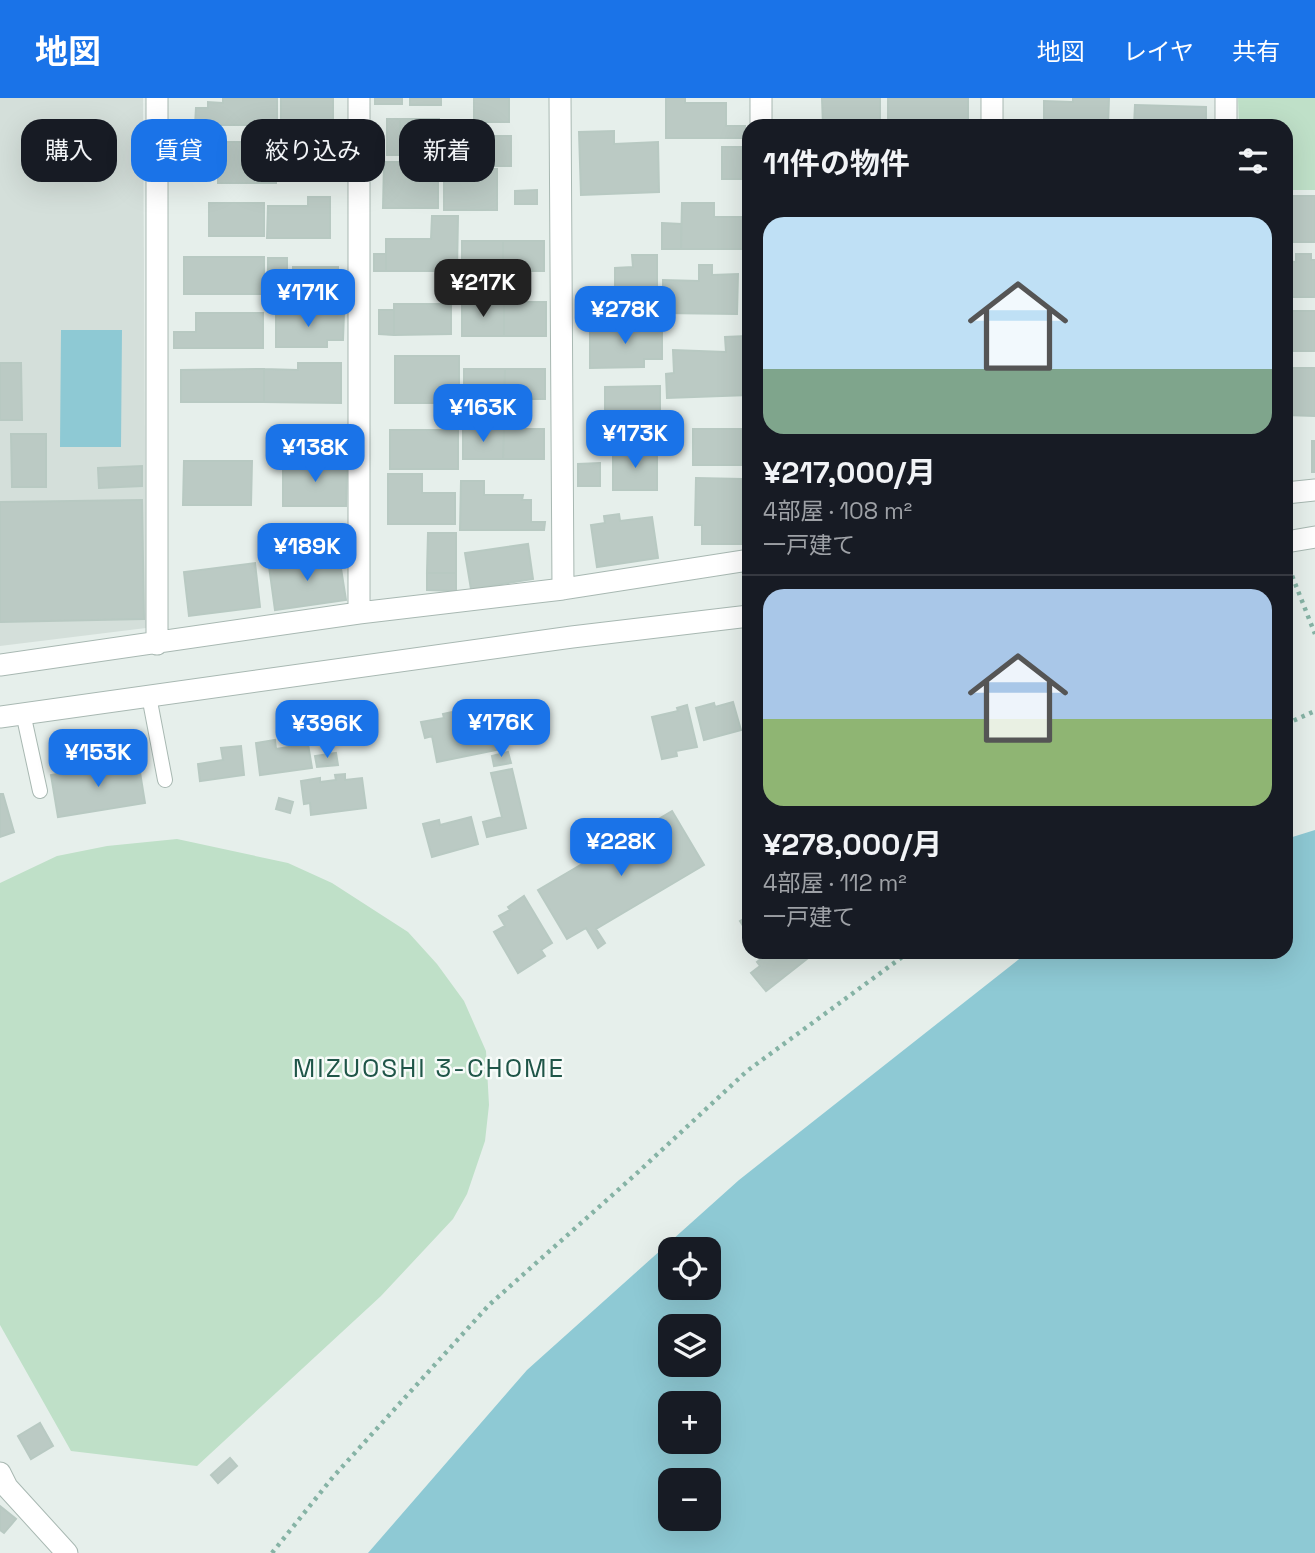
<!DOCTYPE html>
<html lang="ja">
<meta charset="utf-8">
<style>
:root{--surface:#171b24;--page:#20242c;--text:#f1f3f6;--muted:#9ea1a6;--line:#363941;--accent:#1a73e8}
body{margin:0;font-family:"Space Grotesk","Noto Sans JP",sans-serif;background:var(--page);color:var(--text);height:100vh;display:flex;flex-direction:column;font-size:26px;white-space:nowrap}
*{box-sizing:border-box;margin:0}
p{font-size:23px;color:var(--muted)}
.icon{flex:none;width:38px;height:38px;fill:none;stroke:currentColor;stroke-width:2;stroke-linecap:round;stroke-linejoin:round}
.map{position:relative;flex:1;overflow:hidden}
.sheet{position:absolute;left:742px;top:21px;width:551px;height:840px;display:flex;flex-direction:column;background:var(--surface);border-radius:21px;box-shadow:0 7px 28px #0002}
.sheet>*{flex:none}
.hud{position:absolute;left:21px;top:21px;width:616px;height:63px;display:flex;gap:14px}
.controls{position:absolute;left:658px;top:1139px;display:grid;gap:14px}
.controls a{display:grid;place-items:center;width:63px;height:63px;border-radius:14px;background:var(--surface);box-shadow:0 7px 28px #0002;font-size:35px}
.price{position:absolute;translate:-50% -60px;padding:0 16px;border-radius:14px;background:var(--accent);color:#fff;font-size:23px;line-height:46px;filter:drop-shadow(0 2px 4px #0008)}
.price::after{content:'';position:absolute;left:50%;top:42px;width:21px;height:16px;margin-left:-10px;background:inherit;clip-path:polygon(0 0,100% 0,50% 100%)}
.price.current{background:#222;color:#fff}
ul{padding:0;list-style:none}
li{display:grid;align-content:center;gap:14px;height:371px;padding:0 21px}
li+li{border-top:2px solid var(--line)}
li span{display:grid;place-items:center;height:217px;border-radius:21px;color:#555}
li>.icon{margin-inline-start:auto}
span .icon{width:126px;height:126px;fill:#fffc;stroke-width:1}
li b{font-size:30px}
h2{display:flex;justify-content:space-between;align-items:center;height:84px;padding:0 21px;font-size:30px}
.pill{padding:0 24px;border-radius:21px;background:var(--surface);box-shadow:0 7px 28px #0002;font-size:24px;line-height:63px}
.pill.current{background:var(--accent);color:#fff}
header{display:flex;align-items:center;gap:42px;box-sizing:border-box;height:98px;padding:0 35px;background:var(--accent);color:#fff}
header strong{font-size:33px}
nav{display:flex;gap:38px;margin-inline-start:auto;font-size:24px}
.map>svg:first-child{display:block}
</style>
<header>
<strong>地図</strong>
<nav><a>地図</a><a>レイヤ</a><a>共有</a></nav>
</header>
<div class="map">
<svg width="1315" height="1455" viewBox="0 0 1315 1455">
<rect width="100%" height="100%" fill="#e6efeb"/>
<!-- built -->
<path fill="#d4dfda" d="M0,0h143l3,530 -146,18z"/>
<!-- green -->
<path fill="#bfe0c8" d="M1238,0h77v92h-29v-64h-47z
M177,741l111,24 44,20 76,49 29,32 27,37 22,50 3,54 -4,36 -18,53 -14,25 -72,77 -184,170 -126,-15 -71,-126v-442l57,-27 50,-10z"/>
<!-- water -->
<path fill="#8ec9d4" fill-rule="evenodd" d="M61,232h61l-1,117h-61z
M1315,732v723h-947l159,-183 212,-190 289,-228h258v-113zM670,1152h39v38h-39zM670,1228h39v39h-39zM670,1306h39v38h-39zM670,1382h39v39h-39z"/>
<!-- building -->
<path fill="#bbcac4" stroke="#b8c9c2" stroke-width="2" d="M223,0h54v27h-82l1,-17h12v-6l15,1z
M281,0h52v28h-52z
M375,0h27v6h-27z
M410,0h31v7h-31z
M474,0h35v24h-35z
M666,0h19v5h41v23h19l-1,12h-78z
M822,0h58v28h-57z
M888,0h80v28h-80z
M1073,0h36l-1,28h-64v-25l29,1z
M1135,7l71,2v19h-72z
M387,21h13v36h-13z
M400,21h39v28h-39z
M446,27h24v36h-24z
M614,33v13l44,-2 1,50 -78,3 -2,-63z
M470,38h41v30h-41z
M339,41v41h-51v-40z
M218,44h58v41h-58z
M722,49h20v32h-20z
M384,64h31v19h23v27h-55z
M444,71h53v41h-53z
M537,92v14h-22v-13z
M1292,98h23v46h-29v-39l6,1z
M308,99h22v41h-63l1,-32h40z
M209,105h55v33h-55z
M682,105h32v14h30v32h-63z
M432,118h26l-1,55h-71v-32h45z
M662,125l19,1v25h-19z
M462,143h41v30h-41z
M503,143h41v30h-41z
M374,156h12v17h-12z
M1296,156h15v6h4v37h-29v-36l10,1z
M632,157h25v55l-42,1v-43l18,-1z
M184,159h80v37h-80z
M268,160h19v34h-19z
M699,167h13v10l26,-1 -1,40 -74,-1v-33l36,1z
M293,169h45v24h-45z
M462,204h42v34h-42z
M504,204h42v34h-42z
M394,206h57v30l-57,1z
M379,212h15v25l-15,-1z
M1290,213h25v40h-29v-22h4z
M196,215h67v35h-89v-16h22z
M276,215h68l-1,27h-16v7h-51z
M662,226v35h-18v8l-54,1v-39h20v-4z
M747,238l2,59 -82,3 -1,-24 8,-1 -1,-23 53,2 -1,-15z
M395,258h64v47h-64z
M0,265h21l1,57h-22z
M298,265h43v40l-77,-1v-33l34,1z
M1288,270h27v48l-29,-1z
M264,271v33h-83v-32z
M464,271h41l-1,30h-40z
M505,271h40v30h-41z
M660,288v54l-55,1v-54z
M463,331h41l-1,30h-40z
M504,331h40v30h-41z
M693,331h48v36h-48z
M390,332h68v39h-68z
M11,336h35v53h-34z
M1312,343h3v31h-3z
M657,351v41h-44v-40z
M184,363h68l-1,44h-68z
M283,365h64l-1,43h-63z
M600,365v23h-22v-22z
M142,368v20l-43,2 -1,-20z
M388,376h34v19h33v31h-67z
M696,380l46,1 -1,65h-39v-19h-7z
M461,383h23v14h39l-1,5h9v22h14l-1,8h-84z
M142,402l2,119 -144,3v-120z
M619,416l1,7 32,-4 6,41 -61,9 -6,-42 14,-2 -1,-7z
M428,435h28v40h-29z
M528,446l5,35 -62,10 -6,-36z
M339,458l7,44 -71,10 -6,-44z
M255,465l5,44 -71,9 -5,-44z
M427,475h29v18l-29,-1z
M733,604l8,28 -37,10 -8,-32 18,-5 1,4z
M687,607l10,42 -21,4 1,5 -15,3 -10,-42 26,-6 -1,-3z
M498,611l7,34 -5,2 1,4 -64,13 -5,-26 -7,2 -4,-16 23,-4 -1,-4 14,-3 4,17 15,-3 -2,-11z
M275,642l1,9 32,-5 4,24 -52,7 -4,-32z
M241,648l3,29 -44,6 -2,-17 25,-4 -2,-12z
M508,654l3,11 -17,3 -2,-10z
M336,655l2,12 -21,2 -2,-11z
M138,662l7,43 -87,14 -7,-42z
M512,671l14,59 -39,9 -4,-15 19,-5 -11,-44z
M345,676v6l17,-2 4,30 -55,7 -1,-12 -6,1 -3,-23 19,-3v4l16,-2 -1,-5z
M0,696h3l11,38 -14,5z
M279,700l14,4 -3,11 -14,-4z
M672,713l32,54 -108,64 9,14 -7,5 -12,-20 -19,11 -29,-49z
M471,719l7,27 -46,13 -9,-33 16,-4 1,5z
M524,798l28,47 -11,7 4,6 -27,17 -24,-41 11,-6 -6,-10 11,-6 -2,-3z
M749,818v19l-9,-14z
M770,854h33l5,6 -42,33 -15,-18 9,-7 -3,-4z
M40,1325l13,23 -22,13 -13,-23z
M230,1360l7,8 -19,17 -7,-8z
M0,1408l16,13 -12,14 -4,-3z"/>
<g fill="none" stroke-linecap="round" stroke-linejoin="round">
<defs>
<path id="service" d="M149,598l16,84
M23,615l17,78"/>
<path id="minor" d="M157,0v546
M359,0v515
M560,0l3,491
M761,0v28
M992,0v28
M1226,0v28
M1286,395l29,-3
M1286,444l29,-5
M0,567l359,-52 204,-24 186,-29
M0,619l572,-80 177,-21
M0,1375l7,14 60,66"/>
</defs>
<!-- service casing -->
<use href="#service" stroke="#a8b8b2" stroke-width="16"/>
<!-- minor casing -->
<use href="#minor" stroke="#a8b8b2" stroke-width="23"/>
<!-- path -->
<path stroke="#86b3a5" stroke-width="4.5" stroke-dasharray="3.5 5" stroke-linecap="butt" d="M1289,470l26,66
M1286,626l29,-13
M272,1455l61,-76 156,-172 147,-131 111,-103 162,-119"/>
<!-- service -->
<use href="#service" stroke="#fff" stroke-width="14"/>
<!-- minor -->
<use href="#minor" stroke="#fff" stroke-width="21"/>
</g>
<g text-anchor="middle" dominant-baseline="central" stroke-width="5" stroke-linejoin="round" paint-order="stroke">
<!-- neighbourhood labels -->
<g font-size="26" letter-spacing="2" fill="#1f5548" stroke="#f7fbf9">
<text x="429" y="970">MIZUOSHI 3-CHOME</text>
</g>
</g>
</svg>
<div class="controls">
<a><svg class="icon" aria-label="locate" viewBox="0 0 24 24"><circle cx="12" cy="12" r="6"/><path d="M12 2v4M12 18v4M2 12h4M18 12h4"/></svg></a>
<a><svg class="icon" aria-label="layers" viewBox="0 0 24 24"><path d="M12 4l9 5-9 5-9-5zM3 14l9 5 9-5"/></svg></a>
<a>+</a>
<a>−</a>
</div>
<b class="price current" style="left:483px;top:221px">¥217K</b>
<b class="price" style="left:308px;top:231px">¥171K</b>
<b class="price" style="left:625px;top:248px">¥278K</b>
<b class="price" style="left:483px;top:346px">¥163K</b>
<b class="price" style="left:635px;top:372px">¥173K</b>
<b class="price" style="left:315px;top:386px">¥138K</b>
<b class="price" style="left:307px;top:485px">¥189K</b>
<b class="price" style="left:501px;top:661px">¥176K</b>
<b class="price" style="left:327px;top:662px">¥396K</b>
<b class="price" style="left:98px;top:691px">¥153K</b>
<b class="price" style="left:621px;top:780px">¥228K</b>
<div class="hud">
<a class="pill">購入</a>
<a class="pill current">賃貸</a>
<a class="pill">絞り込み</a>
<a class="pill">新着</a>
</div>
<section class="sheet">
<h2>11件の物件<svg class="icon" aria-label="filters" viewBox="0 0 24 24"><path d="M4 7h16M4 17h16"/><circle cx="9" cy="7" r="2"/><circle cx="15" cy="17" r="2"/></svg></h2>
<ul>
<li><span style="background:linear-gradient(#bfe0f5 70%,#7fa58c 0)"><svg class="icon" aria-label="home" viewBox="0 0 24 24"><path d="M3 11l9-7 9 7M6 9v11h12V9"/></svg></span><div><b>¥217,000/月</b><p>4部屋 · 108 m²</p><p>一戸建て</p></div></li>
<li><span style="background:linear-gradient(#a9c7e8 60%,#8fb573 0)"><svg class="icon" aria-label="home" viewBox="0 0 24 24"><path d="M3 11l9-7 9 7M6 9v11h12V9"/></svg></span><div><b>¥278,000/月</b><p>4部屋 · 112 m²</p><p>一戸建て</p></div></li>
</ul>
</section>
</div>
